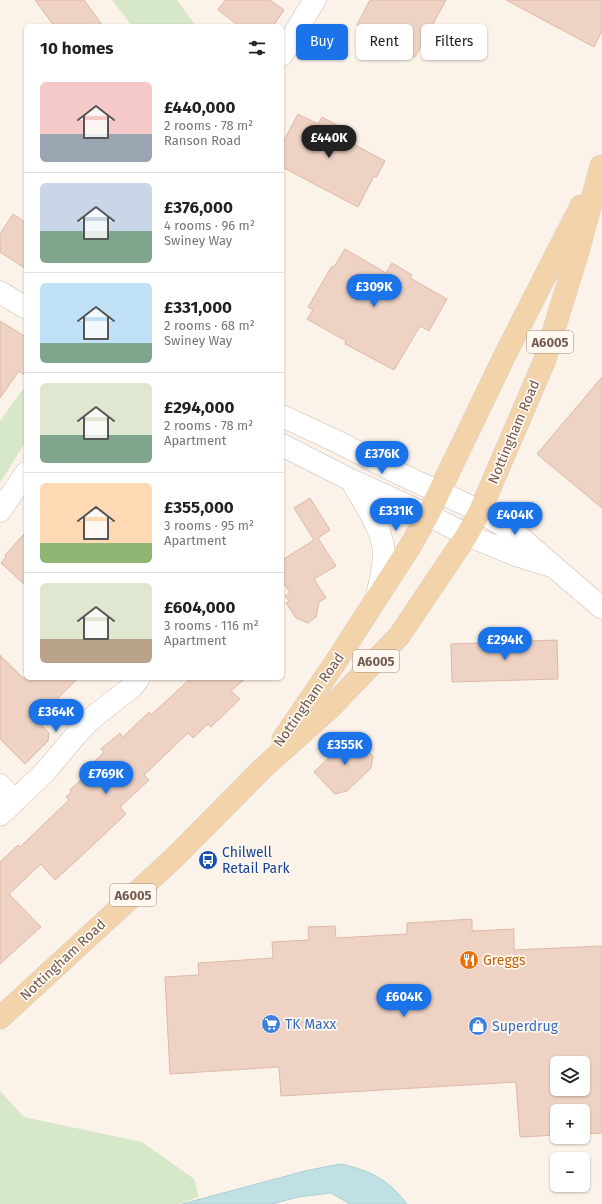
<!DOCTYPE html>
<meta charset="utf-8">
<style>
:root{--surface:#fff;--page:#f2f2f2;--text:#222;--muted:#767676;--line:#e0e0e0;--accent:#1a73e8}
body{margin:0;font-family:"Fira Sans",sans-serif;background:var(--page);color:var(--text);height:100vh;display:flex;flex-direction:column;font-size:15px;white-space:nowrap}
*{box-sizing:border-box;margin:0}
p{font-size:13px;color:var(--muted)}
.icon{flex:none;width:22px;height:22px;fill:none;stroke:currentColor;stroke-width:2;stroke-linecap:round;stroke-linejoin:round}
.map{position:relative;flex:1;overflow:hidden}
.drawer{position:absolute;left:24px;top:24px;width:260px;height:656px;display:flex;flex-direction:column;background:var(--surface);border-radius:6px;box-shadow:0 1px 3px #0004}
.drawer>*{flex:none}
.hud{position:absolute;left:296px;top:24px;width:246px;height:36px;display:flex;gap:8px}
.buttons{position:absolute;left:550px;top:1056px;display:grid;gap:8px}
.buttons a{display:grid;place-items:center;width:40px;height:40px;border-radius:6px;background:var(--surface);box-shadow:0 1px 3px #0004;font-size:20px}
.price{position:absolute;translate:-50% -34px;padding:0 9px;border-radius:14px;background:var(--accent);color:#fff;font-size:13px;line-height:26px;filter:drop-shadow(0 1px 2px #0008)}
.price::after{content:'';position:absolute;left:50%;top:24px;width:12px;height:9px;margin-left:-6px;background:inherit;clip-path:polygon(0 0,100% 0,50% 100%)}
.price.current{background:#222;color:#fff}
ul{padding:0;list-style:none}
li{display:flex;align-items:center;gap:12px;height:100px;padding:0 16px}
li+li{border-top:1px solid var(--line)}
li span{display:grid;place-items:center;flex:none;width:112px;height:80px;border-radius:6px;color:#555}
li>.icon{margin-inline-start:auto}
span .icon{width:48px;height:48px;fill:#fffc;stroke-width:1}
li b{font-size:17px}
h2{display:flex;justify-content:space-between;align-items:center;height:48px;padding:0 16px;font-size:17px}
.chip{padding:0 14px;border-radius:6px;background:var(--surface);box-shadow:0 1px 3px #0004;font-size:14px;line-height:36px}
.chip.current{background:var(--accent);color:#fff}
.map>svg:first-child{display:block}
</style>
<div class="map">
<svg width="602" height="1204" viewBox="0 0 602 1204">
<rect width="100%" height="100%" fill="#fbf3ea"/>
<!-- green -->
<path fill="#d7e8c9" d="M112,0h65l19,26h-64z
M26,385v56l-26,42v-62z
M0,1091l24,26 118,25 52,37 5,18 -20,7h-179z"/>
<!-- water -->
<path fill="#c0e0e3" stroke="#a7d0d4" d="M341,1164c30,7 47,15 66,40h-57l-19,-11 -33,4 -26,7h-90l127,-34z"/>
<!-- building -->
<path fill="#eed2c4" stroke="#dfb8a6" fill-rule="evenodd" d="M35,0h49l19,26h-49z
M225,0h45l14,10 -11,16h-34l-21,-16z
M370,0h76l-31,57 -58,-32z
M506,0h96v31l-8,16z
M298,114l20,10 4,-7 24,13 -4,8 43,23 -9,17 -2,-2 -16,31 -76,-40v-23z
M13,214l13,9v46l-26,-17v-18z
M345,249l41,24 6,-10 20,12 -2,3 37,21 -18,32 -9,-5 -26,44 -49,-26 1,-3 -39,-22 6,-9 -5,-3 24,-41 2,1z
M0,321l26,16v39l-7,-5 -19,27z
M602,377v131l-65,-54z
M310,498l20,32 -12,8 18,28 -22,13 12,19 -7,4 -3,15 -8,6 -12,-5 -10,-15 3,-2 -4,-5 5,-3 -8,-13v-20l32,-20 -20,-32z
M26,532v54l-25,-23 5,-6 -1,-2z
M557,640l1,39 -106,3 -1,-38z
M0,655l23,23h55l-42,42 13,13 -1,8 -23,23 -25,-25z
M191,678h55l-15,13 9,8 -29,28 -3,-3 -15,14 -5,-5 -44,42 5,5 -29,27 6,7 -50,47 -21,19 -14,-16 -32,30 32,33 -41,37v-102l18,-17 2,2 49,-47 -3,-3 5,-5 -1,-2 17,-16 -1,-2 7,-6 -2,-1 13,-13 -3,-3 19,-16 3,4 26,-25 2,3z
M352,735l21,21 -2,12 -24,23 -12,3 -21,-22z
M472,919v12l42,-2v21l88,-4v187l-19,1v-23h-26v24l-37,2 -4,-55 -235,14 -2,-29 -109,7 -5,-97 34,-2 -1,-12 75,-5 -1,-16 37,-2 -1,-13 27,-1 1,12 71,-4v-11zM557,1063h26v26h-26z"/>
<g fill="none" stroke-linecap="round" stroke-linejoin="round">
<defs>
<path id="minor" d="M282,55l24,-41 9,-14
M0,292l26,16
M282,416l56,26 60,31 82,38 14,9 26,17 33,29 49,42
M282,445l69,35 77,35 39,20 49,20 32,10
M351,480c11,20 32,49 33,73 0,14 -4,29 -7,43
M0,511l26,-38
M0,785l15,16
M0,815l45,-43 31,-37 15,-16 42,-33 6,-8"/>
<path id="major" d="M283,739l52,-76 74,-115 19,-33 77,-160 76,-149
M0,1018l174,-160 89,-90 66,-59 70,-73 68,-101 13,-24 64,-149 35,-114 22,-82"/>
</defs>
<!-- minor casing -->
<use href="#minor" stroke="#ccbbb0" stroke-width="23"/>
<!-- major casing -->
<use href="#major" stroke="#d8d1ce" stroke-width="23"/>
<!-- minor -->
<use href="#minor" stroke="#fff" stroke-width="22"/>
<!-- major -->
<use href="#major" stroke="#f3d3a9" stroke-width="22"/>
</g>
<!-- icons -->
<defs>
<symbol id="bus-disc" viewBox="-11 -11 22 22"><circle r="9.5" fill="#1a4fb4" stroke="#fef8f0"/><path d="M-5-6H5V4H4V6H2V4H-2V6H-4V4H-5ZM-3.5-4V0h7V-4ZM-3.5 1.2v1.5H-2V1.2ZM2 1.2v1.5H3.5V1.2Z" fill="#fff"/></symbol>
<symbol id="restaurant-disc" viewBox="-11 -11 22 22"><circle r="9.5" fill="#e8710a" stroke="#fef8f0"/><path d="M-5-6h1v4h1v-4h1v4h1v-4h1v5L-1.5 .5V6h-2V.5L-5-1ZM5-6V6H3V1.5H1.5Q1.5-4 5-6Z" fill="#fff"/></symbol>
<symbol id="supermarket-disc" viewBox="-11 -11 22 22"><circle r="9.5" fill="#3f7fe0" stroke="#fef8f0"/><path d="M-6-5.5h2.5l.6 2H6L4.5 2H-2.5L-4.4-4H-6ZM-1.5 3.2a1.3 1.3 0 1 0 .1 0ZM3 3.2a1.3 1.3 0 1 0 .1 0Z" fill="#fff"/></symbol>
<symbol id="shop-disc" viewBox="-11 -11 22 22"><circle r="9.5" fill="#3f7fe0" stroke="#fef8f0"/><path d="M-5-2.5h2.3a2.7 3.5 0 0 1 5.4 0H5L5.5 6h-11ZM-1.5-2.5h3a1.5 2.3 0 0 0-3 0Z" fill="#fff"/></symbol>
</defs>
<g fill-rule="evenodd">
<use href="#bus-disc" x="197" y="849" width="22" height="22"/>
<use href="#restaurant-disc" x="458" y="949" width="22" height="22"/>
<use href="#supermarket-disc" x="260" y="1013" width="22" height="22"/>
<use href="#shop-disc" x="467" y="1015" width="22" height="22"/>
</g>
<g text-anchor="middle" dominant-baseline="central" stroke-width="3.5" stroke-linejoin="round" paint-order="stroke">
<!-- shield labels -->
<g fill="#fef8f0" stroke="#9d897f" stroke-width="1">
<rect x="527" y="331" width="46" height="22" rx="3"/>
<rect x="353" y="650" width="46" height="22" rx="3"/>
<rect x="110" y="884" width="46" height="22" rx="3"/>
</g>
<g font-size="13" font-weight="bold" fill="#745a4f">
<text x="550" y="342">A6005</text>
<text x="376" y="661">A6005</text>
<text x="133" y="895">A6005</text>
</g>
<!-- street labels -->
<g font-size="14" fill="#745a4f" stroke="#fef8f0">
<text transform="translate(514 432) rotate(-67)">Nottingham Road</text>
<text transform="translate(309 700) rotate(-55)">Nottingham Road</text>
<text transform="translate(63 960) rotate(-43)">Nottingham Road</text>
</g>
<!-- transit labels -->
<g font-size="14" fill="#164399" stroke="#fef8f0" text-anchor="start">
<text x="222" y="852">Chilwell<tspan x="222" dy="16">Retail Park</tspan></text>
</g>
<!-- food labels -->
<g font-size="14" fill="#c56008" stroke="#fef8f0" text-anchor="start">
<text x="483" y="960">Greggs</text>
</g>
<!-- shop labels -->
<g font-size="14" fill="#366cbe" stroke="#fef8f0" text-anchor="start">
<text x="285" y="1024">TK Maxx</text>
<text x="492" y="1026">Superdrug</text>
</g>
</g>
</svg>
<div class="buttons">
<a><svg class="icon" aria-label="layers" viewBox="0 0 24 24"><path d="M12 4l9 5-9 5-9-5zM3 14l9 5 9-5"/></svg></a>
<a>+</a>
<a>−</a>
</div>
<b class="price current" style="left:329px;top:159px">£440K</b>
<b class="price" style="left:374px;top:308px">£309K</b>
<b class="price" style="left:382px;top:475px">£376K</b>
<b class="price" style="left:396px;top:532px">£331K</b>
<b class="price" style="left:515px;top:536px">£404K</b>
<b class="price" style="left:505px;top:661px">£294K</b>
<b class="price" style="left:56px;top:733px">£364K</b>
<b class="price" style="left:345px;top:766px">£355K</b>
<b class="price" style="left:106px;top:795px">£769K</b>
<b class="price" style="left:404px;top:1018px">£604K</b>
<div class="hud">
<a class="chip current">Buy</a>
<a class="chip">Rent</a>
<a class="chip">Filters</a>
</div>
<section class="drawer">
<h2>10 homes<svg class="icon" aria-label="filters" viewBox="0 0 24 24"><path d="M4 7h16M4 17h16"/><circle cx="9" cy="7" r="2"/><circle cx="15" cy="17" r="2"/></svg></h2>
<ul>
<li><span style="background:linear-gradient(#f6c9c9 65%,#9aa5b1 0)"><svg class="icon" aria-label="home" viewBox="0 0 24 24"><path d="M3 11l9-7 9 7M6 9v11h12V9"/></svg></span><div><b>£440,000</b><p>2 rooms · 78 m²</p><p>Ranson Road</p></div></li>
<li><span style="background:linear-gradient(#c9d6e8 60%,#7fa58c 0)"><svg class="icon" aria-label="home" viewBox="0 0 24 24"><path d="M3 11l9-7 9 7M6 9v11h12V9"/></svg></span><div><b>£376,000</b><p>4 rooms · 96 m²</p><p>Swiney Way</p></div></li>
<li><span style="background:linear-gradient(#bfe0f5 75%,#7fa58c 0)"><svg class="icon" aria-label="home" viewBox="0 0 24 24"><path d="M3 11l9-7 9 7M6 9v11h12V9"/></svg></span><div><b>£331,000</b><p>2 rooms · 68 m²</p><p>Swiney Way</p></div></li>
<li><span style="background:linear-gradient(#dfe7d0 65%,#7fa58c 0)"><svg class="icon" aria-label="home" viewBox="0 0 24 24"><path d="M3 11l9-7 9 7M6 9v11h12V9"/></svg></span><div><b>£294,000</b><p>2 rooms · 78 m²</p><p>Apartment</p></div></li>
<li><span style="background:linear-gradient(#ffd9b3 75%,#8fb573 0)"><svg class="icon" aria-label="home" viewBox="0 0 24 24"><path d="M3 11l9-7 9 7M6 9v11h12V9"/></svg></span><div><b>£355,000</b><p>3 rooms · 95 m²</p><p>Apartment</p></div></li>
<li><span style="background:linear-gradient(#dfe7d0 70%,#b9a48a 0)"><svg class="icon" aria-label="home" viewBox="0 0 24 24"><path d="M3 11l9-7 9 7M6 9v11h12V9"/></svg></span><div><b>£604,000</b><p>3 rooms · 116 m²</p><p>Apartment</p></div></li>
</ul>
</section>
</div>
